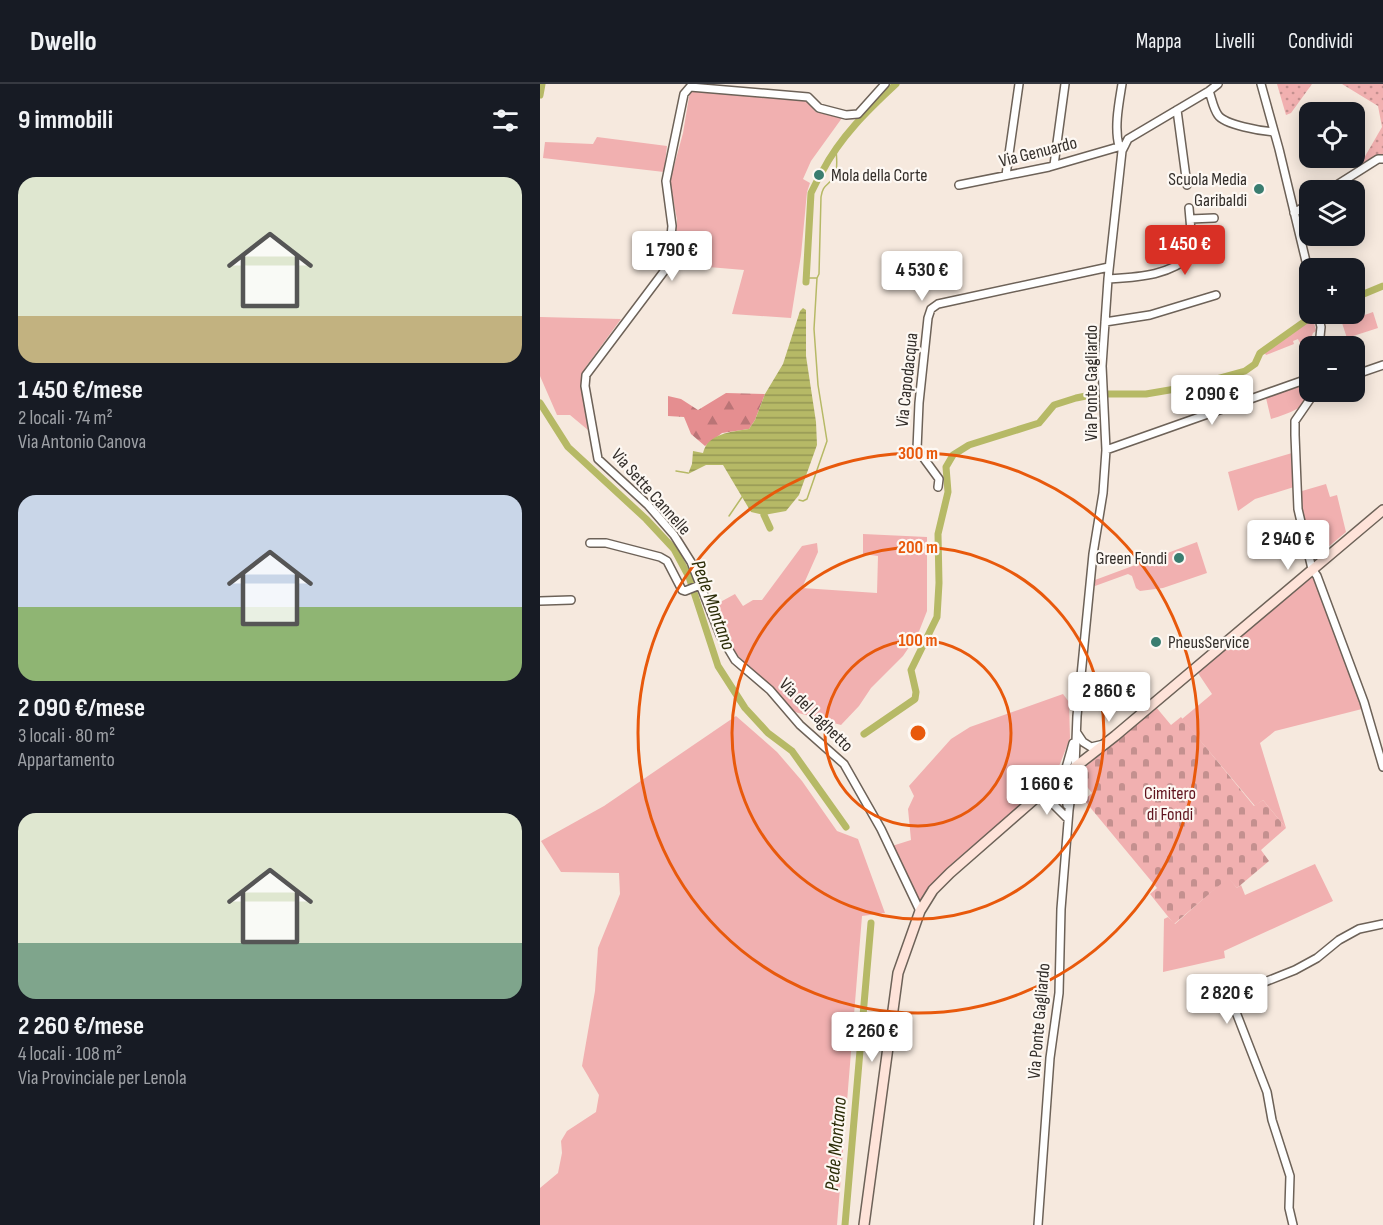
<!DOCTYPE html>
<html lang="it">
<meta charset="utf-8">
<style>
:root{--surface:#171b24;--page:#20242c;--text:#f1f3f6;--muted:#9ea1a6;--line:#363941;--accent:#d93025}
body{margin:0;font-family:"Sofia Sans Condensed",sans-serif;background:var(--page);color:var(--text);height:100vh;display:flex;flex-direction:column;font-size:22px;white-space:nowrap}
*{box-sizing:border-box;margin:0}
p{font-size:20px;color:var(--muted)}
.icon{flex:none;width:33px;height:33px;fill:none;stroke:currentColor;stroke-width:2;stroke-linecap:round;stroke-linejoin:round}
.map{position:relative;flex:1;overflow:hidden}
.side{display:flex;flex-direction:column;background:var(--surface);width:540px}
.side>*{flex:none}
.fabs{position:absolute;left:759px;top:18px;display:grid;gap:12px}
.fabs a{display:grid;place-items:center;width:66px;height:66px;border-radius:12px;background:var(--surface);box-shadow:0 3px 15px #0003;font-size:30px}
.price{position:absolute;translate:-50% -51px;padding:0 14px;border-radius:6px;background:#fff;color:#222;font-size:20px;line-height:39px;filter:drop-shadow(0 2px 3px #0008)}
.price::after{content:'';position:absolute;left:50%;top:36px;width:18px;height:14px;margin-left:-9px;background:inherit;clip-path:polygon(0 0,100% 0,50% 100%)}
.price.current{background:var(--accent);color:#fff}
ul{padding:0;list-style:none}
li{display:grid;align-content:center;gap:12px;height:318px;padding:0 18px}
li span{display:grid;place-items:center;height:186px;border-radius:18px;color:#555}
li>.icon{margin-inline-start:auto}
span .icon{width:108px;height:108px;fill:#fffc;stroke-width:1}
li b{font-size:26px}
h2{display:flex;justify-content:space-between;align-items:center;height:72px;padding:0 18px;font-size:26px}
header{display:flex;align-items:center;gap:36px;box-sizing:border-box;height:84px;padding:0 30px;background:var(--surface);border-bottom:2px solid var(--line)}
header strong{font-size:28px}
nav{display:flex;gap:33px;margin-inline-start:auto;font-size:21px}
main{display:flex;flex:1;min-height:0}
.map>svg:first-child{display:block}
</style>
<header>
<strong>Dwello</strong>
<nav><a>Mappa</a><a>Livelli</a><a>Condividi</a></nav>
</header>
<main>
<section class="side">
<h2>9 immobili<svg class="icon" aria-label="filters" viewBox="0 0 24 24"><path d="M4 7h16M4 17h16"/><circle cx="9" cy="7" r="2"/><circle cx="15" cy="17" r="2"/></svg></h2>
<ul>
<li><span style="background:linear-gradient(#dfe7d0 75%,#c2b280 0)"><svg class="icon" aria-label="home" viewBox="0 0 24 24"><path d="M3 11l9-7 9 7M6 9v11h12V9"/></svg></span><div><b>1 450 €/mese</b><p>2 locali · 74 m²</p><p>Via Antonio Canova</p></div></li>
<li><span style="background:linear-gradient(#c9d6e8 60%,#8fb573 0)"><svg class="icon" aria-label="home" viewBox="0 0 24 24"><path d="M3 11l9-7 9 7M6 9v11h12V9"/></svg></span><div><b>2 090 €/mese</b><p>3 locali · 80 m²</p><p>Appartamento</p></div></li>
<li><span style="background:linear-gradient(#dfe7d0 70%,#7fa58c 0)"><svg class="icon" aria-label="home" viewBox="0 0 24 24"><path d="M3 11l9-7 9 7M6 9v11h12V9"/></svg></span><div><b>2 260 €/mese</b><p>4 locali · 108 m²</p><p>Via Provinciale per Lenola</p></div></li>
</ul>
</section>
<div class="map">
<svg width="843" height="1141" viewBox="0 0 843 1141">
<defs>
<pattern id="forest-firs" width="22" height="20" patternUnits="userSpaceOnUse" patternTransform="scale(1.5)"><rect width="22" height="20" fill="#e58e90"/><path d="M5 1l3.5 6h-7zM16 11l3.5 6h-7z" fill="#ba7476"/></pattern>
<pattern id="cemetery-stones" width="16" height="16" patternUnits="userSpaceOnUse" patternTransform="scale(1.5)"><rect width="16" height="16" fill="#f1b0b0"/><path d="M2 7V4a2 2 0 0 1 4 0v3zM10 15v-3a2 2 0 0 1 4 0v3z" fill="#c4908f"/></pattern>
<pattern id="park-dots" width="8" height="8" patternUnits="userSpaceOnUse" patternTransform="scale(1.5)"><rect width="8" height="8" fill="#f1b0b0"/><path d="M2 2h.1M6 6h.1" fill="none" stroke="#c4908f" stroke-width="1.8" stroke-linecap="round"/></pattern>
<pattern id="water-rules" width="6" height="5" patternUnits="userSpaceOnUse" patternTransform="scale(1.5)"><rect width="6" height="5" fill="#b6b966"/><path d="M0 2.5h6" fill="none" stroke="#959754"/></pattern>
</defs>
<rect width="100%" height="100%" fill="#f6e9de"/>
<!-- grass -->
<path fill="#f1b0b0" d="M150,7l115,9 11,12 26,6 -31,43 -8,18 7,4 -3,9 -6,63 -10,63 -59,-4 12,-44 -71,-6 4,-44 -7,-39 13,-48z
M57,53l70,9 -3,26 -121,-14 2,-16 48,2z
M833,228l5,16 -31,10 -5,-15z
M0,233l81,2 -36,49 -3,17 6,45 -18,-15h-13l-17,-39z
M773,234l3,13 -3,2 -6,16 -5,8 -3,-4 4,-4 -5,-10 -5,2 1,3 -28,11 -2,-3z
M769,299c4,24 -19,30 -38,36l-5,-21z
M752,369l2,34 -39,12 -17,12 -10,-39z
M786,400l4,13 7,-2 9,37 -32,27 -13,-50 1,-18z
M323,450l64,3v74l-9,23 -15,22 -32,32 -12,18 -18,19 -46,-13 -56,-55 -13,-19 -13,-32 22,-12 8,12 10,-6h9l40,-54 15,-3 1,9 -16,36 75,5 1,-37 -15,-2z
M657,458l10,31 -44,15 -23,3 -4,-3 -4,-12 -4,-2 -33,12v-6z
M772,491l50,134 -87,22 -15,12 26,85 -23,-28 -8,6 -73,-87 30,-25 -14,-21z
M523,610l6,8 1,36 -10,26 -15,23 -113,97 -12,17 -28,-55 19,-6 -3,-31 6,-13 -5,-10 42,-47 19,-12z
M196,632l41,36 25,29 35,50 21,8 27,74 -23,3 -25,309h-297v-37l18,-15 4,-20 -1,-12 6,-10 29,-19 3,-17 -17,-29 13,-75 3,-43 22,-54 -1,-21 -58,-1 -20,-31 63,-35z
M775,780l18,37 -109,50 1,7 -62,14 1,-53 4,-2 7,7 53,-47 9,11 4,-3 4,10z"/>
<!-- forest -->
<path fill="url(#forest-firs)" d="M186,309l39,1 -10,26 -6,9 -27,4 -17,13 -14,-12 -7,-17 -16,-1v-20l13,3 17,11z"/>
<!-- cemetery -->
<path fill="url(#cemetery-stones)" d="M616,623l15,18 10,-8 73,89 9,-6 23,28 -25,22 8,11 -32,27 -9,-10 -54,46 -24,-30 7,-6 -73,-88 8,-7 -15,-19z"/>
<!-- park -->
<path fill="url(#park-dots)" d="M737,0h35l-21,29 -5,2z
M802,0h41v70l-20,13 -3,-2 22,-38 -4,-21z"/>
<!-- water -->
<path fill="url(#water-rules)" d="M263,224l3,2v46l10,66 1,23 -18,50 -13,16 -22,4 -13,-3 -28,-47h-17l-18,9 4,-10 1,-13 10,2c5,-20 28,-21 46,-24l6,-9 10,-26 18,-30 17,-53z"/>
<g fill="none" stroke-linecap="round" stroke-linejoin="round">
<!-- stream -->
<path stroke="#b6b966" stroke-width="1.5" d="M266,194h11l2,-4 2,-77c2,-13 6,-10 13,-20 5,-8 2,-21 2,-30
M136,387l12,2
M259,416l4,1 4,-2 20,-58 -9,-56 -4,-56 3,-51
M189,432l13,-19"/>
<!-- canal -->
<path stroke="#b6b966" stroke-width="7" d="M0,11l2,-11
M282,88c18,-35 46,-62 74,-88
M266,198l5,-89 6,-12
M814,214l29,-12
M0,319l28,44 78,72 28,30 15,28 29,89 27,42 23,25 24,18 54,76
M224,431l6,13
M324,650l51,-35 1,-7 -5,-22 26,-53 2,-34 -1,-49 10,-42 -2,-25 7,-12 16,-10 70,-22 15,-18 22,-7 20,-4h50l41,-7 58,-16 10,-7 5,-11 48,-34 12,-5
M305,1141l26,-302"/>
<defs>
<path id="street" d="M345,0l-27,30 -12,1 -27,-7 -11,-11 -118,-10 -6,7 -18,87 6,45 -4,40 -82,109 -1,11 13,73 50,46 26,30 17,27 29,73 15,25 35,30 30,35 44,39 37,65 39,82
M721,0l18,65 31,129
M669,7c3,8 4,17 9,24 7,10 43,16 56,17
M637,26l10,75
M579,62c-5,-19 0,-43 3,-62
M514,81l11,-81
M466,91l13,-91
M419,101l90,-18 76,-22
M789,106l49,-31h5
M754,129l16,-10
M650,135l24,-1
M568,195c31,-2 61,-3 85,-25l-4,-46
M778,230l3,13 -2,19
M565,238l45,-7 66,-20
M814,291l29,-10
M775,308l-20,29v14l3,74 14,60 5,7 47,126 19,65
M566,366l204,-72
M398,403l1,-8 -22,-30 2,-46 9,-85 3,-9 7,-5 171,-37
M50,459h16l54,14 7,4 15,29 3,1 15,-6
M0,517l31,-1
M537,649l6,9 8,5 13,-3
M498,712l14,7 16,16
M527,721l-3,-30 9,-32
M498,1141l12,-167 9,-65 2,-84 8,-99 6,-44 2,-50 16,-162 10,-61 3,-43 -4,-84 6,-87 14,-128 6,-12 81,-48 9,-7
M753,1141l-4,-17 1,-32 -18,-56 -5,-28 -33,-85 3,-9 10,-9 48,-19 22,-12 22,-18 20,-11 24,-5"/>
<path id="secondary" d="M324,1141l34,-252 22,-62 13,-21 17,-17 88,-77 77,-60 268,-226"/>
</defs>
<!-- street casing -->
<use href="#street" stroke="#6d6258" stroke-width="10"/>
<!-- secondary casing -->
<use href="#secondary" stroke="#6d6258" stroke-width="12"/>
<!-- street -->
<use href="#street" stroke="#fff" stroke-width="7"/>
<!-- secondary -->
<use href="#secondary" stroke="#fee3d9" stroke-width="9"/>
</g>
<!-- distance rings -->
<g fill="none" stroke="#e8590c" stroke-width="3">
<circle cx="378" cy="649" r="93"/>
<circle cx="378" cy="649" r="186"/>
<circle cx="378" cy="649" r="280"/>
</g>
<!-- markers -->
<g fill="#3a7d70" stroke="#fdf8f3" stroke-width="2">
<circle cx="279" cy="91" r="6"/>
<circle cx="719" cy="105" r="6"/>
<circle cx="639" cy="474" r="6"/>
<circle cx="616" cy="558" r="6"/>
</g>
<g text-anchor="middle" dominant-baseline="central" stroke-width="4.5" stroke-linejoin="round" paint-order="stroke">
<!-- street labels -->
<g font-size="18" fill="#332e2a" stroke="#fdf8f3">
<text transform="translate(498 68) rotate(-14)">Via Genuardo</text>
<text transform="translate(367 296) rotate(-84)">Via Capodacqua</text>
<text transform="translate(551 299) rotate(-90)">Via Ponte Gagliardo</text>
<text transform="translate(111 408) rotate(48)">Via Sette Cannelle</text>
<text transform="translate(276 631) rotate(45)">Via del Laghetto</text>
<text transform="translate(499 937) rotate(-85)">Via Ponte Gagliardo</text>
</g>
<!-- poi labels -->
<g font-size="18" fill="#332e2a" stroke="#fdf8f3" text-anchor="start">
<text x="291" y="91">Mola della Corte</text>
<text x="707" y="95" text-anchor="end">Scuola Media<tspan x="707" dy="21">Garibaldi</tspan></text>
<text x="627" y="474" text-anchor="end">Green Fondi</text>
<text x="628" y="558">PneusService</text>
</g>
<!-- park labels -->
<g font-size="18" fill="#60131d" stroke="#fdf8f3">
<text x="630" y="709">Cimitero<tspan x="630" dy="21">di Fondi</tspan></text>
</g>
<!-- water labels -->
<g font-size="20" font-style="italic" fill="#2b2c07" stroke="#fdf8f3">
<text transform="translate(173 521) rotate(70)">Pede Montano</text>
<text transform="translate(296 1060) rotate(-85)">Pede Montano</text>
</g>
</g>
<circle cx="378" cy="649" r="9" fill="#e8590c" stroke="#fdf8f3" stroke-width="3"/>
<g font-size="18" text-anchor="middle" font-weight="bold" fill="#e8590c" stroke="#fdf8f3" stroke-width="4.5" stroke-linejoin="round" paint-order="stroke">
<text x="378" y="375">300 m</text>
<text x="378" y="469">200 m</text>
<text x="378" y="562">100 m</text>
</g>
</svg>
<div class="fabs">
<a><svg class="icon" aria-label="locate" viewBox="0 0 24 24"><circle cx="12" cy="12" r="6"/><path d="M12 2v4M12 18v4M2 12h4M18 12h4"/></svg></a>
<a><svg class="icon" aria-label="layers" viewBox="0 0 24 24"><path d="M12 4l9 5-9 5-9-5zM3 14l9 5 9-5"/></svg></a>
<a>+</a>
<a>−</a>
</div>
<b class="price current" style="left:645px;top:192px">1 450 €</b>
<b class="price" style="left:132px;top:198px">1 790 €</b>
<b class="price" style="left:382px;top:218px">4 530 €</b>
<b class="price" style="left:672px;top:342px">2 090 €</b>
<b class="price" style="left:748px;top:487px">2 940 €</b>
<b class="price" style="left:569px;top:639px">2 860 €</b>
<b class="price" style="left:507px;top:732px">1 660 €</b>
<b class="price" style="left:687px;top:941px">2 820 €</b>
<b class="price" style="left:332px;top:979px">2 260 €</b>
</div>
</main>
